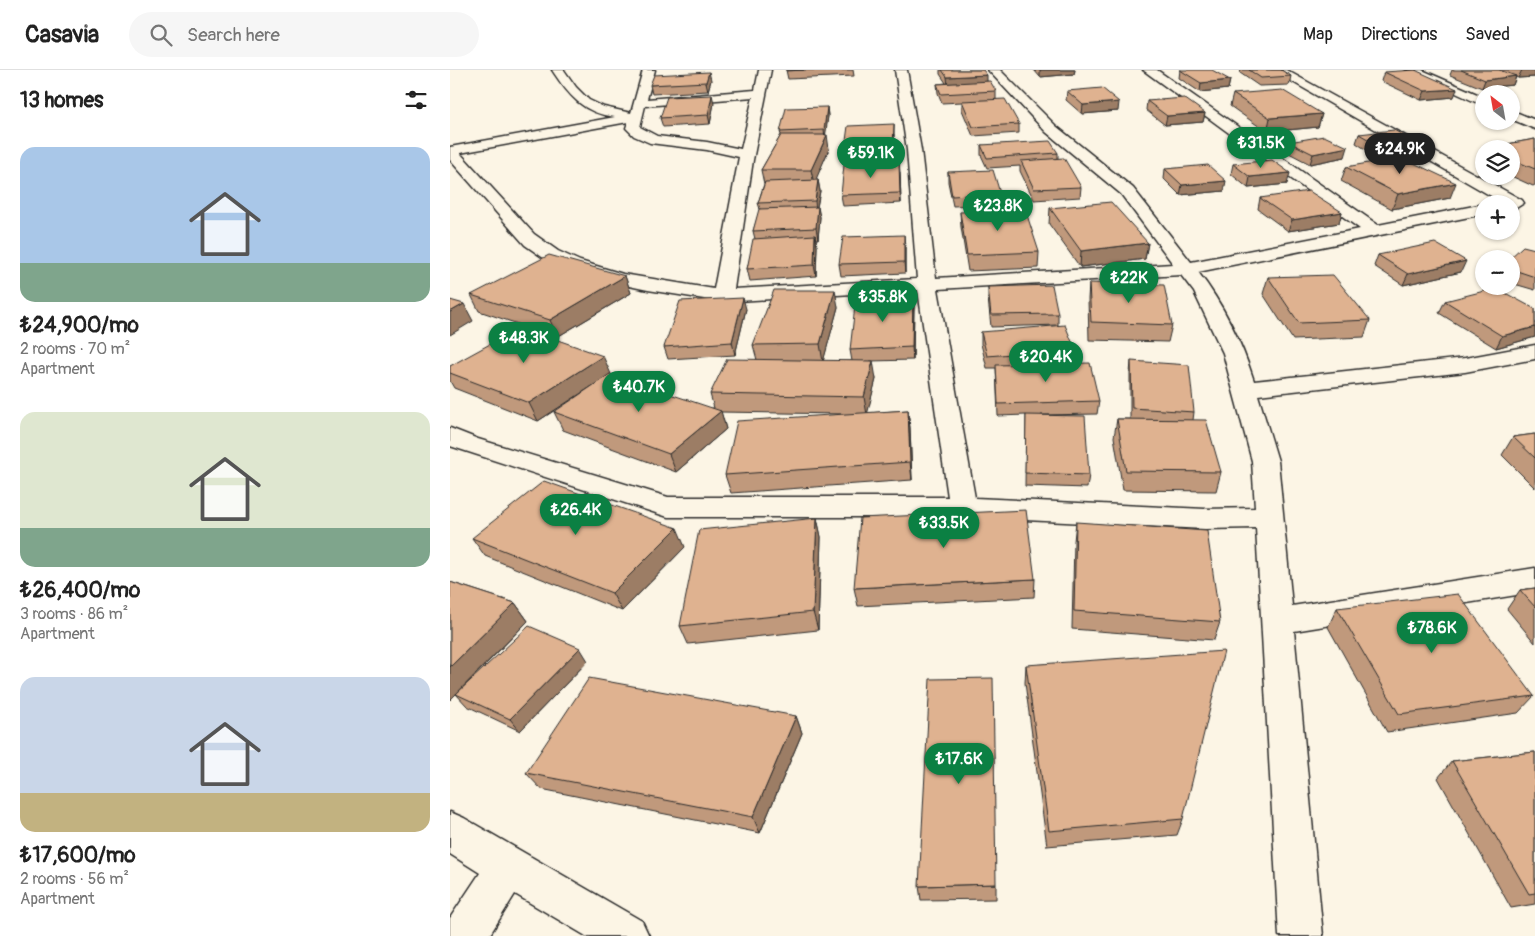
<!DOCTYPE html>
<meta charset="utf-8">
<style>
:root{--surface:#fff;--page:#f6f6f6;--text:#222;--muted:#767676;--line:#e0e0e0;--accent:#0b8043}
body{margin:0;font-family:Pangolin,sans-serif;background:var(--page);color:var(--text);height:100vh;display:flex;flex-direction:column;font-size:19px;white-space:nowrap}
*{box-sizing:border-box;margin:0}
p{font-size:16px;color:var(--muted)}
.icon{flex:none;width:28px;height:28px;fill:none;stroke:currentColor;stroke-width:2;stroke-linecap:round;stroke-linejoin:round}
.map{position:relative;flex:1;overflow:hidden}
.panel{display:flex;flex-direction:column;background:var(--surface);width:450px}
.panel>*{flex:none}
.needle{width:32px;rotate:329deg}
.buttons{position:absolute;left:1025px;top:15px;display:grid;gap:10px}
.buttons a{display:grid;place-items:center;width:45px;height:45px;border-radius:50%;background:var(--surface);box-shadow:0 1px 4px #0004;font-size:25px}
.price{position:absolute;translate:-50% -42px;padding:0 11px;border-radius:18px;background:var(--accent);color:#fff;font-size:16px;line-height:32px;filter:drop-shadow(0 1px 2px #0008)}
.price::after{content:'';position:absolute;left:50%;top:30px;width:15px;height:11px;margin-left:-8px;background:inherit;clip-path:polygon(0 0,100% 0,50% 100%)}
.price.current{background:#222;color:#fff}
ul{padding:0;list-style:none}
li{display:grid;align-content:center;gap:10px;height:265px;padding:0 20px}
li span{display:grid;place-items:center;height:155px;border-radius:15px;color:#555}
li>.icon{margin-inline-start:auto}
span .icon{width:90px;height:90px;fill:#fffc;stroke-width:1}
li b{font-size:21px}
h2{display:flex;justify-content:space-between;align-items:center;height:60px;padding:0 20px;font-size:21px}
header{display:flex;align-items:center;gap:30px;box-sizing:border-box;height:70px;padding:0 25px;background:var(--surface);border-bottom:1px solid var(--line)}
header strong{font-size:24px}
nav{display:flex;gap:28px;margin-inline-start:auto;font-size:18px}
.search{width:350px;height:45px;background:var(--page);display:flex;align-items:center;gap:12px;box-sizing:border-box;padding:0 18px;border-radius:28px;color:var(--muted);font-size:19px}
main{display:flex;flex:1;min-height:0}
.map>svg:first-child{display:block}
</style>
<header>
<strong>Casavia</strong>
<div class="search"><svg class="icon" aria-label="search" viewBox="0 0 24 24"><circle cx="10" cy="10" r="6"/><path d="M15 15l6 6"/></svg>Search here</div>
<nav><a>Map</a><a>Directions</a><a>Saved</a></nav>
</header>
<main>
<section class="panel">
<h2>13 homes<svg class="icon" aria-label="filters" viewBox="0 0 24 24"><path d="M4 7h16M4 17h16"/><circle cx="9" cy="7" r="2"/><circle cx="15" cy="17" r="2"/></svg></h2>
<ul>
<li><span style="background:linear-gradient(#a9c7e8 75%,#7fa58c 0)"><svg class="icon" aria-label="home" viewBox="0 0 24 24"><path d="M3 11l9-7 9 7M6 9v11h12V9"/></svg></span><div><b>₺24,900/mo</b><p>2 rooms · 70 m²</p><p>Apartment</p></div></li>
<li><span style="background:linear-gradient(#dfe7d0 75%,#7fa58c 0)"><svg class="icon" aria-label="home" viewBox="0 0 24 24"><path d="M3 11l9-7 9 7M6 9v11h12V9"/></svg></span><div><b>₺26,400/mo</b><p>3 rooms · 86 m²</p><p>Apartment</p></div></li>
<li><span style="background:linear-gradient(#c9d6e8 75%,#c2b280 0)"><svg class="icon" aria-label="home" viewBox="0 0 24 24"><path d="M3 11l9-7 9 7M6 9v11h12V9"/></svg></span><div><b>₺17,600/mo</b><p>2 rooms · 56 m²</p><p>Apartment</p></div></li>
</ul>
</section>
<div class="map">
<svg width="1085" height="866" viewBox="0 0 1085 866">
<rect width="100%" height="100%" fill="#fcf5e5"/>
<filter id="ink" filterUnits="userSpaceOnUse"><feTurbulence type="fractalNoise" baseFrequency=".02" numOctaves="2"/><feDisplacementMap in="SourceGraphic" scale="10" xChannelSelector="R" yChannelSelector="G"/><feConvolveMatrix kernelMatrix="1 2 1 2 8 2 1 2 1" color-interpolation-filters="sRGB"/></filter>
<g filter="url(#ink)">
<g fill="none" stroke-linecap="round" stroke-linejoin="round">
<defs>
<path id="minor" d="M102,0h12l12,17 13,13 15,7 27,6 12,-43h12l-8,29 108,-9 4,-20h12l-18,90 -19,129 183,-10 -10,-129 -12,-80h12l14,80 15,128 237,-14 -52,-70 -75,-62 -58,-62h12l56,56 77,62 58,74 169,-33 -217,-159h14l221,155 106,-21v10l-286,58c25,32 44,71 56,109l211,-23 70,-13v14l-70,13 -207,23 20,66 14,145 243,-38v24l-241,39 29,305h-44l-23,-408 -51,1 -242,-12h-295l-218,-71v-18l28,11 190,58h280l-30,-207 -195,12 -75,-12 -57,-12 -46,-19 -20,-14 -75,-85v-13l165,-30c-32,-4 -46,-21 -63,-47zM303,27l-12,52 -34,-7 -50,-6 -17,-9 5,-21zM178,52l-2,6 8,8 16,7 57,7 32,7 -25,132 -91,-15 -43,-13 -22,-10 -24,-17 -74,-81zM731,205l13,17 29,61 29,108 3,47 -50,1 -230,-11 -37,-209z
M822,0h14l236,130 2,3 -8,5 -5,-1v-3h-6z
M956,0h16l62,27v9z
M1061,40l24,10v9l-24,-10z
M0,742l14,6 178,103 7,15h-63l-71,-42 -26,42h-39v-18l30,-45 -30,-19z"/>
</defs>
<!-- minor casing -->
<use href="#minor" stroke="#2b2b2b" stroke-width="3"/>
<!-- minor -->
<use href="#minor" fill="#fcf5e5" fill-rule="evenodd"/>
</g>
<!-- wall -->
<path fill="#c0997c" stroke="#2b2b2b" d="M336,0h67l1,6 -66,3z
M490,0h43l4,11 9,10v8l23,25v9l-46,3 -11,-26v-8l-20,1 -4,-10 -1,-9 9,-1 -6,-9z
M584,0h41l-1,4 -34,3z
M730,0l50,10 -2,9 -28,3 -21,-14z
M791,0h40l10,6 -2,9 -30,1 -19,-13z
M1002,0h83v7l-17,1 -2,-1 -3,8 -31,3 -32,-13z
M934,2l70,25 -33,3 -40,-19z
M261,10l-3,11 -56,3 -2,-9z
M617,21l51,20 -36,3 -16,-14z
M783,24l89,20 -4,13 -51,5 -37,-26z
M697,31l58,12 -2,9 -38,3 -19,-15z
M264,33l-4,21 -47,3 -3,-9z
M377,37l1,9 -3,19 4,14 -14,31h3l2,11 -3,16 3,10 -2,22h-2l1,7 -1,30 -66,5 -3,-12 8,-30 -2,-8 7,-22 -2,-6 6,-19 -3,-14 20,-35 -1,-3z
M444,64v22l-48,2 -1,-10z
M909,64l56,8 -3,10 -36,4 -20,-13z
M1085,69v46l-2,1 -22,-10v-27h-27l1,-1z
M839,72l56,15 -35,7 -23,-12z
M531,75l77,8v6l23,28 -1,10 -46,3 -14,-29v-5l-33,2 -6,-13z
M1034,80v14l-5,-2z
M783,94l54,20 -39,4 -17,-14z
M896,97l104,31 -58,11 -51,-28z
M715,99l59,22 -44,4 -16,-16z
M450,102l1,31 -58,3 -2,-11z
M498,102l52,21v11l-47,2 -5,-24z
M810,128l82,14 -3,11 -51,8 -30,-22z
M600,138l98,35 -3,16 -65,8 -31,-43z
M510,142l79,40 -1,16 -70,3 -7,-44z
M455,176v27l-64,3 -2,-12z
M1085,179v41l-24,-7v-24z
M928,185l83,17 -58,13 -29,-19z
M175,206l6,17 -74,44 -78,-26 -8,-16z
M818,207l102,43 -6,17 -71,3 -30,-46z
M639,213l83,42 -4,17 -79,-2 -1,-41z
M538,217l70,27v11l-67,2 -3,-29z
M995,231l90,8v28l-39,11 -57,-35z
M464,236l-1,54 -43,1 6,18 -9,34 41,-3 2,18 2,52 -181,13 -6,-18 118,-61 -122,-2 5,17 -50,43 -113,-42 -9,-18 160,-4 -4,-14 47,-34 -4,-15 85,-38 -15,54h29l-2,-11z
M296,239l-11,46 -67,4 -4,-12z
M531,262l94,17 -1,12 -33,3 58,37 -2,13 -56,1 48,60 -2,13 -62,-2 1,-71 -28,1 -2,-48h-9l-6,-24z
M681,291l63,51 -1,8 28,52 -5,19 -93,-1 -9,-53 3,-18h13v-45z
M0,296l161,8 -73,47 -84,-33 -4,-7z
M1085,364v54l-33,-33 11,-18z
M367,448l4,19 -3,93 -130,14 -8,-18z
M626,452l144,100 -6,18 -142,-11 2,-88z
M22,468l213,9 -63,64 -137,-55z
M585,509l-1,18 -176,9 -4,-18z
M0,512l65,21 13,18 -71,73 131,-33 -68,70 -53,-25 -11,-12 -6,6z
M1085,518v55l-28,-34 13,-19z
M887,538l197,88 -16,17 -131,19 -59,-105z
M576,595l157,154 -6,16 -130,11 -22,-163z
M346,646l6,17 -42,100 -219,-44 -15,-16z
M1085,682v152l-24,4 -73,-130 14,-17z
M546,814v15l-75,1 -2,-14z"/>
<!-- shaded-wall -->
<path fill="#9c7d65" stroke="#2b2b2b" d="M590,0h35l-1,4 -34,3z
M1072,0h13v7l-17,1z
M259,2l2,8 -3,11 -2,-9z
M537,5v8l-39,3 -1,-9z
M1066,6l-3,9 -31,3 3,-8z
M780,10l-2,9 -28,3 1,-9z
M1007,19l-3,8 -33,3 4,-9z
M262,25l2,8 -4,21 -2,-9z
M669,32l-1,9 -36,3 1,-9z
M377,37l1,9 -3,23 2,-4 2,14 -15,35 -3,-14 14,-30 -1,-10z
M755,43l-2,9 -38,3 2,-9z
M872,44l-4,13 -51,5 3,-14z
M444,54v32l-1,-9z
M965,72l-3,10 -36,4 4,-10z
M898,77l-3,10 -35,7 3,-10z
M449,92l1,10 1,31 -1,-10z
M840,103l-3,11 -39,4 2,-11z
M368,110l2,11 -4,21 -1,-11z
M776,111l-2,10 -44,4 2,-10z
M1006,113l-6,15 -58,11 6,-15z
M368,137l2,10 -2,22 -2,-11z
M892,142l-3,11 -51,8 4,-11z
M365,165l2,11 -1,30 -2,-11z
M454,165l1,11v27l-1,-11z
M698,173l-3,16 -65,8 1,-16z
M1016,191l-5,11 -58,13 5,-11z
M175,206l6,17 -74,44 -7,-17z
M385,220l3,17 -15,55 -3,-18z
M463,225l1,11 -1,54 -1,-13z
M293,228l3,11 -11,46 -3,-13z
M14,234l9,17 -23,14v-23z
M1085,257v10l-39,11 6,-12z
M153,286l8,18 -73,47 -9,-18z
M423,291l3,18 -9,36 -3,-18z
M458,340l2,18 2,52 -2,-18z
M271,341l5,18 -50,43 -7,-18z
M367,448l4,19 -3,93 -5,-18z
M227,458l8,19 -63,64 -10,-18z
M65,533l13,18 -78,79v-33z
M130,578l8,13 -68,70 -10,-12z
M346,646l6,17 -42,100 -7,-16z"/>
<!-- building -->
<path fill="#dfb290" stroke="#2b2b2b" d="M336,0h18l-18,1z
M492,0h41l4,5 -40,2z
M730,0h32l18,10 -29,3z
M799,0h32l10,6 -30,2z
M965,0l42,19 -32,2 -41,-19z
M1011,0h38l17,6 -31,4z
M259,2l-3,10 -56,3 4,-10z
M540,11l6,10 -55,3 -4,-10z
M652,18l17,14 -36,3 -16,-14z
M832,20l40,24 -52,4 -37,-24z
M262,25l-4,20 -48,3 7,-21z
M734,28l21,15 -38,3 -20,-15z
M555,29l14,25 -46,3 -11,-26z
M377,37l-3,23 -44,2 6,-24z
M444,54l-1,23 -48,1 3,-22z
M944,60l21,12 -35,4 -21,-12z
M331,65h46l-16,35h-50z
M874,66l24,11 -35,7 -24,-12z
M1085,69v30l-24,-10v-10h-23l-3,-1z
M600,71l8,12 -71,5 -6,-13z
M951,87l55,26 -58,11 -52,-27z
M614,88l17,29 -47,2 -13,-28z
M822,90l18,13 -40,4 -17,-13z
M449,92l1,31 -59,2 3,-30z
M758,95l18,16 -44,4 -17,-16z
M543,100l7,23 -48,3 -4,-24z
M368,110l-3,21 -57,2 7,-21z
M859,121l33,21 -50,8 -32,-22z
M661,132l37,41 -67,8 -31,-43z
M368,137l-2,21 -63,3 6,-22z
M575,139l14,43 -72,3 -7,-43z
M365,165l-1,30 -67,4 6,-30z
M454,165v27l-65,2 4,-27z
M985,173l31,18 -58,13 -30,-19z
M1073,176l12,3v28l-24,-8v-10h-2z
M99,185l76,21 -75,44 -79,-25z
M883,205l37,45 -71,3 -31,-46z
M639,213l75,2 8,40 -81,-3z
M602,215l6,29 -67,1 -3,-28z
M1046,218l39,21v18l-33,9 -57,-35z
M324,220h61l-15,54 -67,1z
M463,225l-1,52 -62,3 6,-53z
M293,228l-11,44 -68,5 16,-46z
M0,230l14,4 -14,8z
M615,255l10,24 -88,7 -6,-24z
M71,257l82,29 -74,47 -79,-30v-7z
M277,289l146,2 -9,36 -154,-3z
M681,291l58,4 5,47 -62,-4z
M640,293l9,38 -101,3 -2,-39z
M160,304l111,37 -52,43 -115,-42z
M458,340l2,52 -185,13 12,-54z
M576,345l59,1 4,59 -64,-2z
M667,349l89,1 15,52 -95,-1z
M1085,364v24l-22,-21z
M94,411l133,47 -65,65 -140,-55z
M576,440l9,69 -181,9 6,-70z
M367,448l-4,94 -133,14 19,-96z
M626,452l131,9 13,91 -146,-11z
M0,512l65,21 -65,64z
M1085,518v19l-15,-17z
M1008,524l76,102 -135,18 -62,-106z
M79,556l51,22 -70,71 -54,-25z
M774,581l-41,168 -134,12 -23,-166z
M139,608l207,38 -43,101 -227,-44z
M543,608l3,206 -77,2 11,-207z
M1085,682v141l-6,1 -77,-133z"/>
</g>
</svg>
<div class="buttons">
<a><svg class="needle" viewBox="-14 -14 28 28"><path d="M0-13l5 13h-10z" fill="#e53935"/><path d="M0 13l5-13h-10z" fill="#767676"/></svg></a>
<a><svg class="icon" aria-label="layers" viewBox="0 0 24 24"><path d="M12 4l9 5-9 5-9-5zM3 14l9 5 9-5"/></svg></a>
<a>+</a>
<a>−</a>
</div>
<b class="price" style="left:811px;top:99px">₺31.5K</b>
<b class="price current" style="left:950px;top:105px">₺24.9K</b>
<b class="price" style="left:421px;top:109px">₺59.1K</b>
<b class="price" style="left:548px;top:162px">₺23.8K</b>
<b class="price" style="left:679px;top:234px">₺22K</b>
<b class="price" style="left:433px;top:253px">₺35.8K</b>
<b class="price" style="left:74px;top:294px">₺48.3K</b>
<b class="price" style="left:596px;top:313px">₺20.4K</b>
<b class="price" style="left:189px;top:343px">₺40.7K</b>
<b class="price" style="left:126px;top:466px">₺26.4K</b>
<b class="price" style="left:494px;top:479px">₺33.5K</b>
<b class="price" style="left:982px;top:584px">₺78.6K</b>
<b class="price" style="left:509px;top:715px">₺17.6K</b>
</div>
</main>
